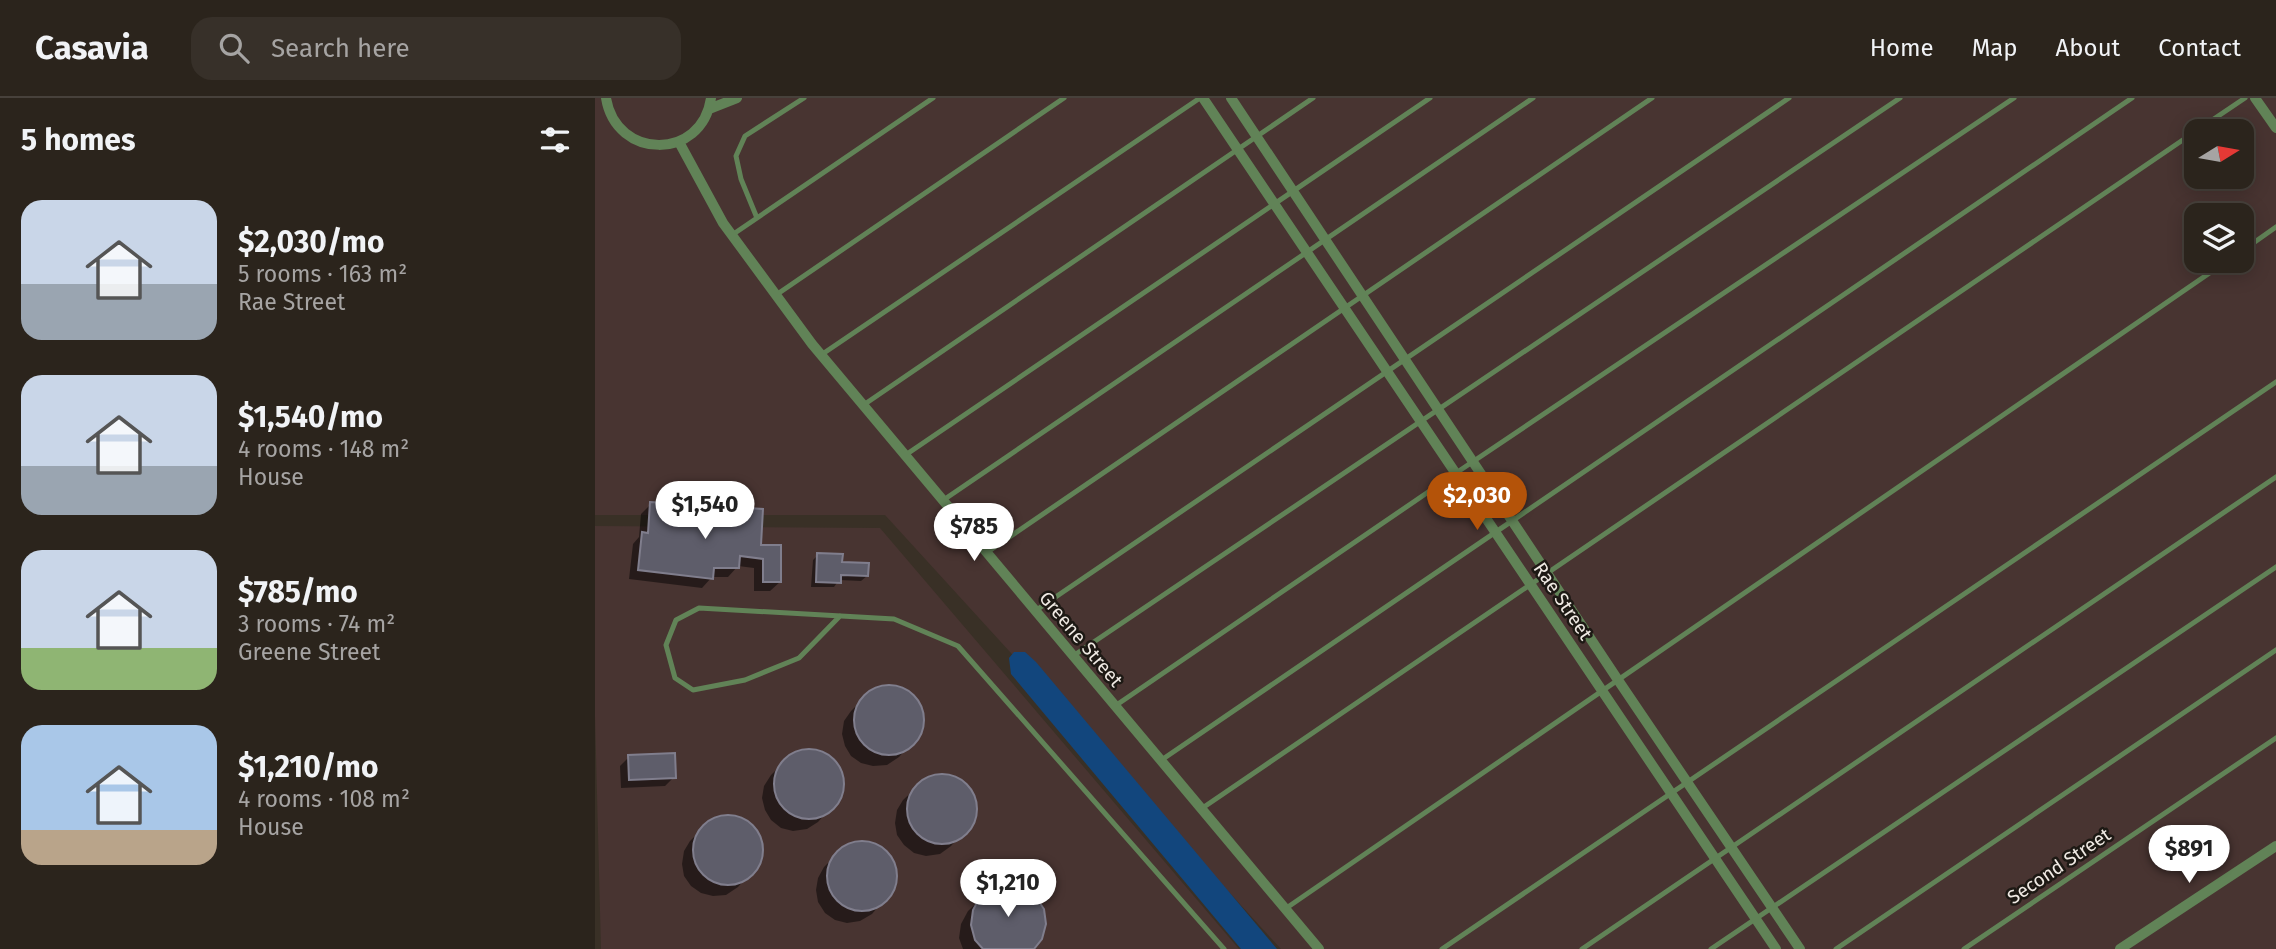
<!DOCTYPE html>
<meta charset="utf-8">
<style>
:root{--surface:#2b241c;--page:#373029;--text:#f1f3f6;--muted:#a6a4a3;--line:#47413b;--accent:#b45309}
body{margin:0;font-family:"Fira Sans",sans-serif;background:var(--page);color:var(--text);height:100vh;display:flex;flex-direction:column;font-size:26px;white-space:nowrap}
*{box-sizing:border-box;margin:0}
p{font-size:23px;color:var(--muted)}
.icon{flex:none;width:38px;height:38px;fill:none;stroke:currentColor;stroke-width:2;stroke-linecap:round;stroke-linejoin:round}
.map{position:relative;flex:1;overflow:hidden}
.drawer{display:flex;flex-direction:column;background:var(--surface);width:595px}
.drawer>*{flex:none}
.needle{width:46px;rotate:79deg}
.fabs{position:absolute;left:1589px;top:21px;display:grid;gap:14px}
.fabs a{display:grid;place-items:center;width:70px;height:70px;border-radius:14px;background:var(--surface);box-shadow:0 4px 18px #0003,0 0 0 2px var(--line);font-size:35px}
.price{position:absolute;translate:-50% -60px;padding:0 16px;border-radius:24px;background:#fff;color:#222;font-size:23px;line-height:46px;filter:drop-shadow(0 2px 4px #0008)}
.price::after{content:'';position:absolute;left:50%;top:42px;width:21px;height:16px;margin-left:-10px;background:inherit;clip-path:polygon(0 0,100% 0,50% 100%)}
.price.selected{background:var(--accent);color:#fff}
ul{padding:0;list-style:none}
li{display:flex;align-items:center;gap:21px;height:175px;padding:0 21px}
li span{display:grid;place-items:center;flex:none;width:196px;height:140px;border-radius:21px;color:#555}
li>.icon{margin-inline-start:auto}
span .icon{width:84px;height:84px;fill:#fffc;stroke-width:1}
li b{font-size:30px}
h2{display:flex;justify-content:space-between;align-items:center;height:84px;padding:0 21px;font-size:30px}
header{display:flex;align-items:center;gap:42px;box-sizing:border-box;height:98px;padding:0 35px;background:var(--surface);border-bottom:2px solid var(--line)}
header strong{font-size:33px}
nav{display:flex;gap:38px;margin-inline-start:auto;font-size:24px}
.search{width:490px;height:63px;background:var(--page);display:flex;align-items:center;gap:18px;box-sizing:border-box;padding:0 24px;border-radius:21px;color:var(--muted);font-size:26px}
main{display:flex;flex:1;min-height:0}
.map>svg:first-child{display:block}
</style>
<header>
<strong>Casavia</strong>
<div class="search"><svg class="icon" aria-label="search" viewBox="0 0 24 24"><circle cx="10" cy="10" r="6"/><path d="M15 15l6 6"/></svg>Search here</div>
<nav><a>Home</a><a>Map</a><a>About</a><a>Contact</a></nav>
</header>
<main>
<section class="drawer">
<h2>5 homes<svg class="icon" aria-label="filters" viewBox="0 0 24 24"><path d="M4 7h16M4 17h16"/><circle cx="9" cy="7" r="2"/><circle cx="15" cy="17" r="2"/></svg></h2>
<ul>
<li><span style="background:linear-gradient(#c9d6e8 60%,#9aa5b1 0)"><svg class="icon" aria-label="home" viewBox="0 0 24 24"><path d="M3 11l9-7 9 7M6 9v11h12V9"/></svg></span><div><b>$2,030/mo</b><p>5 rooms · 163 m²</p><p>Rae Street</p></div></li>
<li><span style="background:linear-gradient(#c9d6e8 65%,#9aa5b1 0)"><svg class="icon" aria-label="home" viewBox="0 0 24 24"><path d="M3 11l9-7 9 7M6 9v11h12V9"/></svg></span><div><b>$1,540/mo</b><p>4 rooms · 148 m²</p><p>House</p></div></li>
<li><span style="background:linear-gradient(#c9d6e8 70%,#8fb573 0)"><svg class="icon" aria-label="home" viewBox="0 0 24 24"><path d="M3 11l9-7 9 7M6 9v11h12V9"/></svg></span><div><b>$785/mo</b><p>3 rooms · 74 m²</p><p>Greene Street</p></div></li>
<li><span style="background:linear-gradient(#a9c7e8 75%,#b9a48a 0)"><svg class="icon" aria-label="home" viewBox="0 0 24 24"><path d="M3 11l9-7 9 7M6 9v11h12V9"/></svg></span><div><b>$1,210/mo</b><p>4 rooms · 108 m²</p><p>House</p></div></li>
</ul>
</section>
<div class="map">
<svg width="1681" height="851" viewBox="0 0 1681 851">
<rect width="100%" height="100%" fill="#393026"/>
<!-- industrial -->
<path fill="#483431" fill-rule="evenodd" d="M0,0h1681v851h-995l-396,-434h-290zM1601,33h46v46h-46zM1601,117h46v46h-46z
M0,428l285,2 359,421h-638l-6,-233z"/>
<!-- water -->
<path fill="#12467d" d="M419,554h11l11,10 241,287h-36l-230,-275 -2,-16z"/>
<!-- shadow -->
<path fill="#0007" d="M56,406l108,43 21,35 -10,9h-16v-23l-16,-2 -10,11h-16l-10,11 -73,-9 4,-35 6,-7 2,-23z
M223,457l22,9 27,12 -6,5 -22,-1 -5,7h-23l2,-27z
M292,588l13,2 12,7 7,11 3,13 -2,14 -21,24 -12,8 -14,1 -12,-3 -10,-7 -6,-10 -3,-12 2,-13 7,-10 13,-13 11,-9z
M212,653l13,1 12,8 7,10 3,14 -2,13 -22,25 -11,7 -14,2 -12,-3 -10,-8 -6,-10 -3,-12 2,-12 7,-11 13,-13 11,-8z
M34,659l45,20 -9,9 -44,2 -1,-22z
M345,677l13,2 11,7 8,11 3,14 -3,13 -21,24 -11,8 -14,2 -12,-3 -10,-8 -7,-10 -2,-12 2,-13 6,-10 14,-13 10,-9z
M132,718l13,2 11,7 8,11 3,13 -3,14 -21,24 -12,8 -13,1 -12,-3 -10,-7 -7,-10 -2,-12 2,-13 6,-10 13,-13 11,-9z
M266,745l13,2 11,7 8,11 3,13 -3,13 -21,25 -12,7 -13,2 -12,-3 -10,-7 -7,-11 -2,-12 2,-12 6,-11 13,-13 11,-8z
M387,800l58,40 -8,11h-69l-4,-11 2,-14 7,-13z"/>
<!-- building -->
<path fill="#5e5d6a" stroke="#807e8d" stroke-width="2" d="M55,404l113,7 -2,36h20v37h-18v-23l-23,-3 -1,12h-25l-1,11 -75,-9 4,-38 6,1z
M222,455l26,1 -1,8 27,1 -1,13 -27,-1v8l-25,-1z
M259 622a35 35 0 1 1 70 0a35 35 0 1 1-70 0Z
M179 686a35 35 0 1 1 70 0a35 35 0 1 1-70 0Z
M80,655l1,25 -47,2 -1,-25z
M312 711a35 35 0 1 1 70 0a35 35 0 1 1-70 0Z
M98 752a35 35 0 1 1 70 0a35 35 0 1 1-70 0Z
M232 778a35 35 0 1 1 70 0a35 35 0 1 1-70 0Z
M412,786l16,3 12,9 9,13 2,15 -4,15 -8,10h-51l-8,-9 -4,-15 2,-15 7,-13 13,-9z"/>
<g fill="none" stroke-linecap="round" stroke-linejoin="round">
<!-- lane -->
<path stroke="#618357" stroke-width="5" d="M1601,33l49,-33
M162,120l-16,-39 -5,-23 9,-20 59,-38
M137,137l201,-137
M1647,153l34,-24
M181,197l288,-197
M226,257l379,-257
M267,308l451,-308
M309,358l526,-358
M347,403l591,-403
M391,455l666,-455
M440,513l754,-513
M245,518l-41,42 -54,22 -52,10 -18,-12 -9,-33 10,-25 23,-12 195,11 64,27 266,303
M478,558l827,-558
M520,608l341,-233 558,-375
M565,663l972,-663
M606,711l995,-678
M690,811l942,-648
M847,851l834,-567
M987,851l694,-472
M1116,851l565,-382
M1241,851l440,-299
M1369,851l312,-211"/>
<!-- street -->
<path stroke="#618357" stroke-width="10" d="M11,0c10,62 96,63 105,0
M608,0l573,851
M636,0l387,582 182,269
M1660,0l21,30
M114,11l28,-11
M84,44l44,81 89,121 507,605
M1525,851l156,-103"/>
</g>
<g text-anchor="middle" dominant-baseline="central" stroke-width="5" stroke-linejoin="round" paint-order="stroke">
<!-- street labels -->
<g font-size="19" fill="#f0eae4" stroke="#1d1914">
<text transform="translate(968 503) rotate(56)">Rae Street</text>
<text transform="translate(486 541) rotate(50)">Greene Street</text>
<text transform="translate(1464 768) rotate(-34)">Second Street</text>
</g>
</g>
</svg>
<div class="fabs">
<a><svg class="needle" viewBox="-14 -14 28 28"><path d="M0-13l5 13h-10z" fill="#e53935"/><path d="M0 13l5-13h-10z" fill="#a6a4a3"/></svg></a>
<a><svg class="icon" aria-label="layers" viewBox="0 0 24 24"><path d="M12 4l9 5-9 5-9-5zM3 14l9 5 9-5"/></svg></a>
</div>
<b class="price selected" style="left:882px;top:434px">$2,030</b>
<b class="price" style="left:110px;top:443px">$1,540</b>
<b class="price" style="left:379px;top:465px">$785</b>
<b class="price" style="left:1594px;top:787px">$891</b>
<b class="price" style="left:413px;top:821px">$1,210</b>
</div>
</main>
